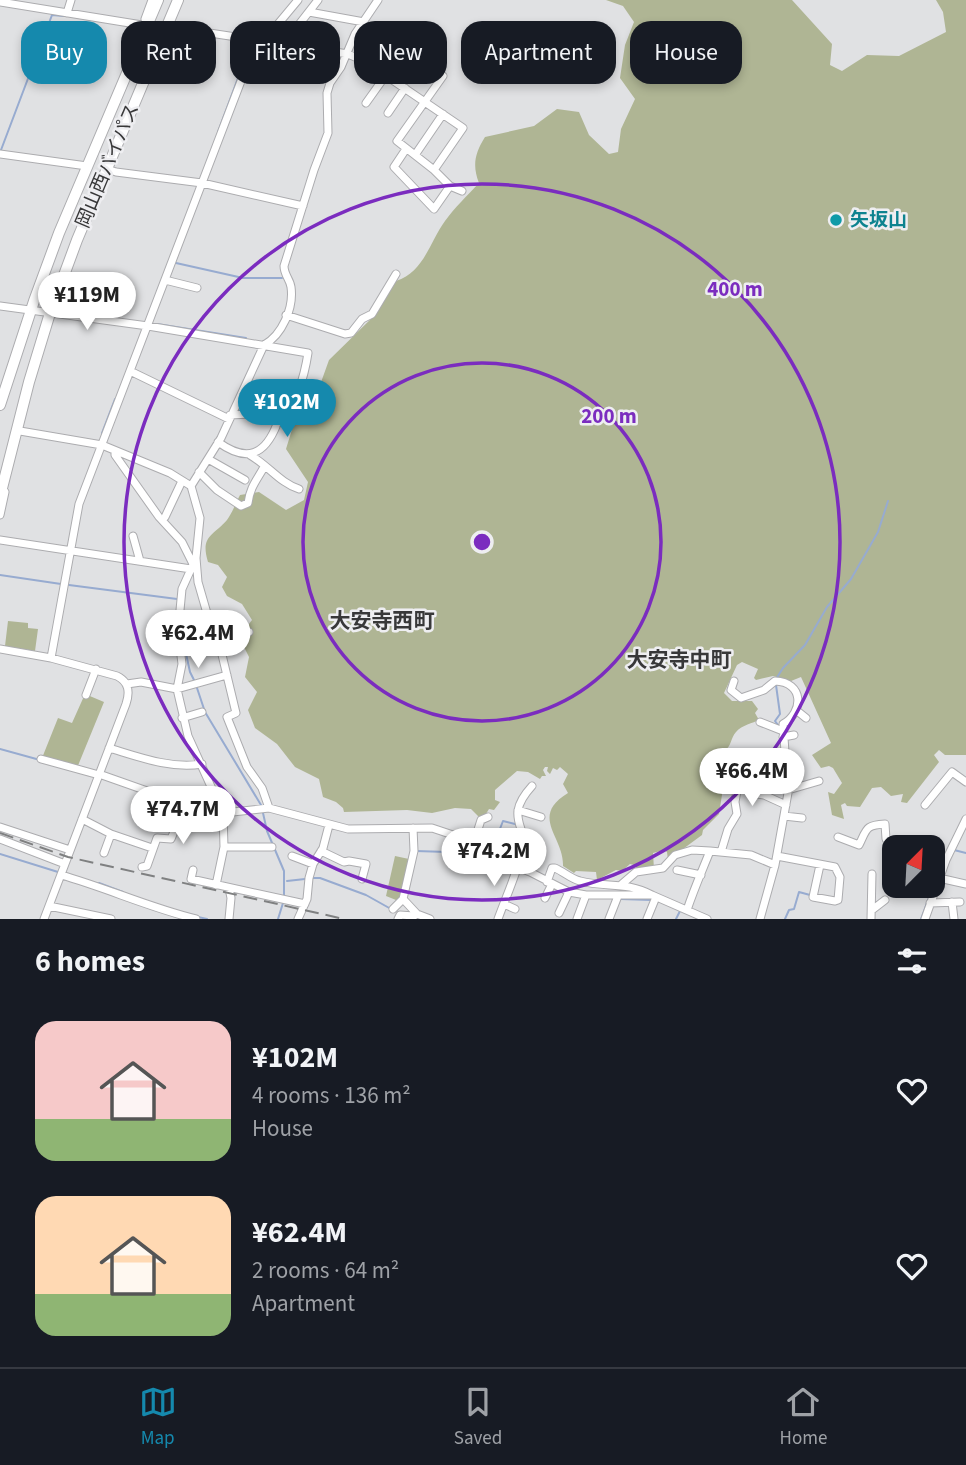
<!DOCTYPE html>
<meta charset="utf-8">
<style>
:root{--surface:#171b24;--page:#242831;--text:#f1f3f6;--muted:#9ea1a6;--line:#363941;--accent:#1589ad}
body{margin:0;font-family:"Source Sans 3","Noto Sans JP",sans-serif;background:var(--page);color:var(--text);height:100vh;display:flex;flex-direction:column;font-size:26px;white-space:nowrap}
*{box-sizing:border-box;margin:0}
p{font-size:23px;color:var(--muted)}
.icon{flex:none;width:38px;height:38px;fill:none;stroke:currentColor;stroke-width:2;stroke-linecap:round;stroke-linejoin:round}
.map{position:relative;height:919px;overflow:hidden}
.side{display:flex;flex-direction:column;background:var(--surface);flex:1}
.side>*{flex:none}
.hud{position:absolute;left:21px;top:21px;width:924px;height:63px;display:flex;gap:14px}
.needle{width:46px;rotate:24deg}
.fabs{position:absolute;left:882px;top:835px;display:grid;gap:14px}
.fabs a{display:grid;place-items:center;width:63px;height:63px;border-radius:14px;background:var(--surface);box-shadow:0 4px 10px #0003;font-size:35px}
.price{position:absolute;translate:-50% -60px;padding:0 16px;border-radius:24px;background:#fff;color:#222;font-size:23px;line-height:46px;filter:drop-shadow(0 2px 4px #0008)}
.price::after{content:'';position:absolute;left:50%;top:42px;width:21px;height:16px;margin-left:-10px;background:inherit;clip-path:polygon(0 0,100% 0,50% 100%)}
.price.selected{background:var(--accent);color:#fff}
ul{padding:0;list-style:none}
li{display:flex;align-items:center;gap:21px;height:175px;padding:0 35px}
li span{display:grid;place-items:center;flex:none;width:196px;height:140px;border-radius:21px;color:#555}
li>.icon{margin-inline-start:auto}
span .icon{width:84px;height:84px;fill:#fffc;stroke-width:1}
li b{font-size:30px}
h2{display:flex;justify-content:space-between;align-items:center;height:84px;padding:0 35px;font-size:30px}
.tag{padding:0 24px;border-radius:21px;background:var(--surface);box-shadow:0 4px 10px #0003;font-size:24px;line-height:63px}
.tag.selected{background:var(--accent);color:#fff}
.tabs{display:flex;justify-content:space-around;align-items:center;height:98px;border-top:2px solid var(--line);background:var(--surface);font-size:19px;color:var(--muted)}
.tabs a{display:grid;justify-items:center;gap:4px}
.tabs .selected{color:var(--accent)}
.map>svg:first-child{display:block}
</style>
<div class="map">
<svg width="966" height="919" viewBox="0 0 966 919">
<rect width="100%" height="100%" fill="#e0e1e3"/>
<!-- green -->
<path fill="#afb594" d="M606,0h186l40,44 -2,21 12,6 25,-16 32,1 47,-24 -3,-20 -7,-12h30v755h-21l-6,-5 -5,5 5,7 -32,41 -6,-1 2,-8 -12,2 -10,-9 -9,1 -12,19 -13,-1 -2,-3 -4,2 3,14 -12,-4 -4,-23 6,2 8,-11 -9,-15 -4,-2 -8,2 -9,-13 19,-12 -30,-66 -10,4 -18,-5 -17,4 -2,-2 4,-9 -16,-7 -5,3 -13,28 8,8h20l6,8 -3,4 4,7c-6,3 -17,5 -23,12 -6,7 -4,14 -12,19l-3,20 3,11 -5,32 -16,16 -1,5 -34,25 -1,-8 -3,-2 -11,3 1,16 -16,1 -4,-5 -4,-1 -8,7 -6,-1 -19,10 -1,-8 -20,-1 -2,2 -11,-7c1,-30 -34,-49 5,-73l-5,-9 5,-10 -8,-7 -3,3 -4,-2 -3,6 -3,-3 1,-4h-3l-2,3 3,6h-4l-2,3 -12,-7 -11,-1 -22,19v10l5,2 -6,8 -5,-1 -5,8h-5l-8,-8 -16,-1 -23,5 -25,-3 -63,2 -1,-4 -7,-6 -13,-5 -4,-18 -24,-12 -18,-23 -22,-16 -7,-18 9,-18 -12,-15 4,-20 -10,-20 13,-17 -10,-16 -15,-8 -5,-9 5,-10 -9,-12 -10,-3c-8,-26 5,-26 19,-42 5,-7 9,-17 13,-25l19,-3 27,18 18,-10 4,-18 -22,-33 8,-26 21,-24 14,-39 47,-46 20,-33c28,-9 33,-38 49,-60 10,-14 22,-25 34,-38 -7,-18 -4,-30 6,-46l49,-11 23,-17 22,3 10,23 20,19 9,-2 3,-23 14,-30 -15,-21 5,-33 9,-23 -11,-16z
M8,621l20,2v5l10,1 -3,22 -30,-5z
M85,694l19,8 -27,66 -35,-10 16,-40 14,5z
M395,856l14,3 -9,39 -4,2 -10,-4z"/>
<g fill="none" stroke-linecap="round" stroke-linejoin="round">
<!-- stream -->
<path stroke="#97abd0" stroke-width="2" d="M218,132l33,-89
M1,150l51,-135 12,1
M176,263l67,15h39
M157,324l89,14
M102,433l13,-34
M0,575l61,9
M69,585l108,14
M183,640l7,32 5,10
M776,679l7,-11 22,-23 22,-38 24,-28 27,-47 10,-31
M776,685l4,29 -5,7 3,4
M197,688l8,24 56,93
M0,749l40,11
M263,813l4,18 17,40v26
M954,850l12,3
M416,851l31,1 5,5 28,14 9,-15
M491,852l12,-31 12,3
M0,854l58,18
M312,878h8l46,17 25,14
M287,881l18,-2
M99,883l24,9
M621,899l30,1
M198,917l9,2
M278,919l5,-16
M676,919l4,-8
M785,919l4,-9 5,-1 5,-17 11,3
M921,919l13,-35"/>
<defs>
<path id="minor" d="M0,2l142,23
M309,12l55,10
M67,13l4,-13
M145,19l7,-19
M170,27l178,27 18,8 97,66 -29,42 16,16 12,5
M263,42l35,-42
M283,45l35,-45
M387,76l11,-16 -10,-15
M366,103l20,-28
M388,113l17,-25
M406,149l-12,18 40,42 16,-23
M0,154l87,12
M415,155l28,-41
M107,169l9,3 86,11 101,23
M434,170l-37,-29 46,-65
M165,280l32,8
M0,306l148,20 160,27c-3,20 -13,60 -31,71 -12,31 -30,39 -59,18
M286,315l59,19 6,-1 11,-14 10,-5 24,-40
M130,371l99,48
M230,415l21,-1 29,8
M20,431l82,14 68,28 21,13
M115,451v4l44,62 23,25 11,22
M250,455c19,11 30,28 49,34
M208,459l37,21
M199,472l18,18 24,16 7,-3c2,-16 9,-23 16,-36
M0,515l5,-23
M165,517l17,-36
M133,536l7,25
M0,540l191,29
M196,558l2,24 15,52
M217,634l19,79 -9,4 20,50 15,21 7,20
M179,637l70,-5
M0,649l51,9 66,18c12,6 13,16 9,28l-82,215
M51,658l28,-154 177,-462
M734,681l-3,9 10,8 23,-8 11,-9c29,1 29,31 8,43l5,69 -13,72 -15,54
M127,684l14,-2 36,7 50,-14
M86,695l10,-26
M796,710l10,8
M182,718l20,-6
M760,722l23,9
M783,737l11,-2
M109,748c30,9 61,21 93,16
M41,759l58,16
M733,759l16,6
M99,774l51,18
M788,790l31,-9
M757,794l7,1 22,10
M925,805l27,-33 14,10
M518,810l23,7
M784,816l18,2
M82,819l29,15 41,14
M0,827l70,23
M413,828l1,23 -11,48 14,15 13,5
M838,837l21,8c8,-16 6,-20 26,-21l1,15 22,8
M0,839l65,25
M473,845l8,-25 7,-3
M224,847h48
M321,851l23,11 5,-1 17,3 -4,15
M721,852l7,-23 9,-15 -2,-12 3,-17 8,-9 8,-22
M104,853l7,-19
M933,855l13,5
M292,856l21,8
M777,856l58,11 5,10 -2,23 -3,1 -22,-4 7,-32
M142,867l5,-1 10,-28 14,1 13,-32 21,8 64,-7 79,21 84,-1 21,7 51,27 26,10 39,20 17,3h66l55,24
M193,870l-2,9 114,25
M677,870l24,5
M61,875c46,13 89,33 135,44
M939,878l27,6
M547,882l5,-14h3c9,4 16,11 25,13 27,7 46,0 72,14
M622,884l14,-12 27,-4 12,-13 17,-5 18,1
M216,885l8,-38 -1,-34 -35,-77 -11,-47 5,-25 -4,-33 4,-42 14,-31 4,-40 -9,-32 30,-48 43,-93c18,-10 30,-37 27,-58 -1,-8 -7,-12 -7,-21l30,-96 14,-37 -1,-40 3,-10 11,-16 14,-33 23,-34
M229,888l2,10 -2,21
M545,898l7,-14
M952,902l2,17
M930,903l30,-1
M504,904l11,5
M49,906l62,13
M393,909l10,-10
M687,910c7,-21 15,-39 23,-59l41,4 24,10
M872,910l13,-10
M559,913l10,-21
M298,919l9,-20 2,-21 4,-14 10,-16 6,-23
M398,919l2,-4 14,1 3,-2
M498,919c8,-22 18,-44 24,-67 8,-26 -20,-33 10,-66
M577,919l9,-24
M609,919l9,-23
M647,919l9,-22
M871,919l1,-45
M925,919l21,-59 20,-41"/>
<path id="highway" d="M0,405l34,-104 25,-68 99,-233
M0,496l29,-114 21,-69 27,-73 101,-240"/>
</defs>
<!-- minor casing -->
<use href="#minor" stroke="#acacaf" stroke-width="9"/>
<!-- highway casing -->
<use href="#highway" stroke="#acacaf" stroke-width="12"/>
<!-- minor -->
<use href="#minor" stroke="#fff" stroke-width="7"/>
<!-- highway -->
<use href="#highway" stroke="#fff" stroke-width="10"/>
<!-- rail -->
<path stroke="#7f8081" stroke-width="2" stroke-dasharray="14 7" stroke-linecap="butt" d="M0,833l68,24 276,62"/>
</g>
<!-- distance rings -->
<g fill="none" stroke="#7b2cbf" stroke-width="3.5">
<circle cx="482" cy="542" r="179"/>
<circle cx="482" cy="542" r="358"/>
</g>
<!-- markers -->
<circle fill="#0f9aa8" stroke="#eeeef1" stroke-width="2.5" cx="836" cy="220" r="7"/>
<g text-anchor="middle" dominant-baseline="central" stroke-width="5" stroke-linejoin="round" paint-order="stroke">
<!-- street labels -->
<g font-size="19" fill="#383839" stroke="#eeeef1">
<text transform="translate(108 166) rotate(-67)">岡山西バイパス</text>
</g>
<!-- culture labels -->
<g font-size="19" font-weight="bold" fill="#0d838f" stroke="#eeeef1" text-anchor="start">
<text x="850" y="220">矢坂山</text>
</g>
<!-- neighbourhood labels -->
<g font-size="21" font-weight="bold" fill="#383839" stroke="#eeeef1">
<text x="382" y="621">大安寺西町</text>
<text x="679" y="660">大安寺中町</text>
</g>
</g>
<circle cx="482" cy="542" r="10" fill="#7b2cbf" stroke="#eeeef1" stroke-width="3.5"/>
<g font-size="21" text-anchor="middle" font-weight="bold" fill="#7b2cbf" stroke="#eeeef1" stroke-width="5" stroke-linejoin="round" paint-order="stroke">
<text x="735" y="296">400 m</text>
<text x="609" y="423">200 m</text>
</g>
</svg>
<div class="fabs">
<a><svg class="needle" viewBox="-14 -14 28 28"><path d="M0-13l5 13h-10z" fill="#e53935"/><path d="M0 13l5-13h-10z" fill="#9ea1a6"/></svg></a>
</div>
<b class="price" style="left:87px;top:332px">¥119M</b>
<b class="price selected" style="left:287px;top:439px">¥102M</b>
<b class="price" style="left:198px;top:670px">¥62.4M</b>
<b class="price" style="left:752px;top:808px">¥66.4M</b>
<b class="price" style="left:183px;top:846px">¥74.7M</b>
<b class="price" style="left:494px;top:888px">¥74.2M</b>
<div class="hud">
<a class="tag selected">Buy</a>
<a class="tag">Rent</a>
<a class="tag">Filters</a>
<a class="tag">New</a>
<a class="tag">Apartment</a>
<a class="tag">House</a>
</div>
</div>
<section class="side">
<h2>6 homes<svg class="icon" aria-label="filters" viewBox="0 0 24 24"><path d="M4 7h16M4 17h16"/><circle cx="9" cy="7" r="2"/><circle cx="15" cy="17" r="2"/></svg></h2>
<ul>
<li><span style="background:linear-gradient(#f6c9c9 70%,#8fb573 0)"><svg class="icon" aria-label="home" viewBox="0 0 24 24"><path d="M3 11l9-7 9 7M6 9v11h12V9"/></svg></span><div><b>¥102M</b><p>4 rooms · 136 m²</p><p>House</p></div><svg class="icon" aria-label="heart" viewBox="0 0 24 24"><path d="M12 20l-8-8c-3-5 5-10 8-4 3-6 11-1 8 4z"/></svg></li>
<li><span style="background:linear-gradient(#ffd9b3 70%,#8fb573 0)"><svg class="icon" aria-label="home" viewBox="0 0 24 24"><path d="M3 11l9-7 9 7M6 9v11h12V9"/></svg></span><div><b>¥62.4M</b><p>2 rooms · 64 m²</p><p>Apartment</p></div><svg class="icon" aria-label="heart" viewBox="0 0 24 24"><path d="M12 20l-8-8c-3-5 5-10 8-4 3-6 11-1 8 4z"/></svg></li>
</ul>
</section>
<nav class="tabs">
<a class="selected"><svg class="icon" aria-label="map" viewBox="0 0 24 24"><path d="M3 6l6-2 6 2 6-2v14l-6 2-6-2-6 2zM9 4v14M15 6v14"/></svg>Map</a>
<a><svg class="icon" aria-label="saved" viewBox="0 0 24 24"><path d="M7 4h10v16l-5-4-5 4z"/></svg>Saved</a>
<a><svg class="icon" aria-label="home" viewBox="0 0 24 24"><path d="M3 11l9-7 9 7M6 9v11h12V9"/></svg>Home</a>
</nav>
